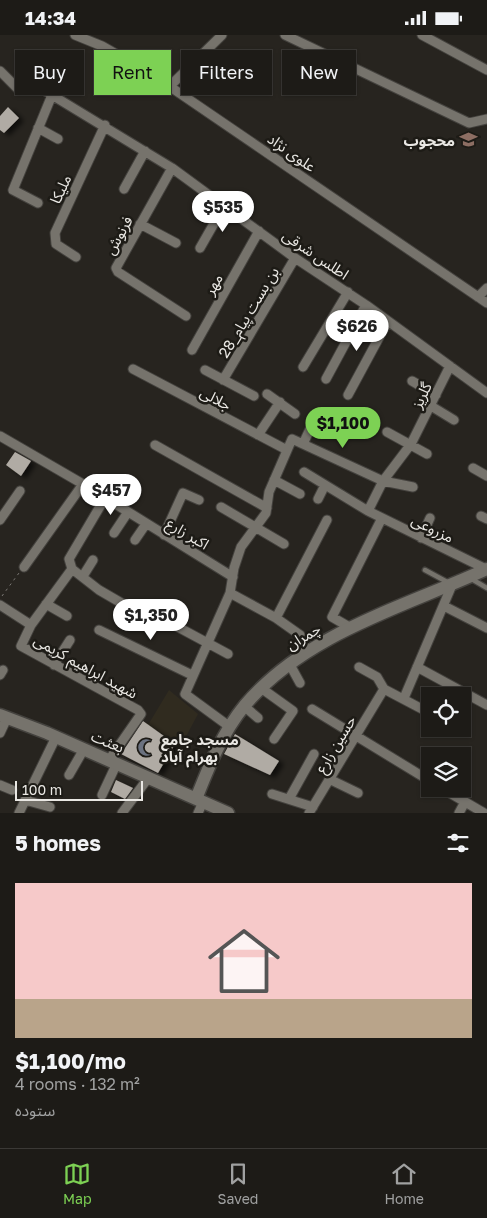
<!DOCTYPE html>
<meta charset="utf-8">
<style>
:root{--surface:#1d1b17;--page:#2a2824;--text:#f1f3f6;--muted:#a0a1a1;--line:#3b3936;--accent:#7dd154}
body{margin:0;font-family:"Golos Text","Noto Sans Arabic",sans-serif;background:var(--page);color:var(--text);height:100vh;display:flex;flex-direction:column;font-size:19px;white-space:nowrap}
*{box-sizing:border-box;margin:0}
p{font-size:16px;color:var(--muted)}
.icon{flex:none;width:28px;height:28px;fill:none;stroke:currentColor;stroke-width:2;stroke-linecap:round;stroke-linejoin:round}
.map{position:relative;height:778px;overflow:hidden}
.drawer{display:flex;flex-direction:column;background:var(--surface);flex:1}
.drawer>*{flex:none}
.guide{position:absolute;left:15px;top:15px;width:458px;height:45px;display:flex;gap:10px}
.controls{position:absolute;left:421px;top:652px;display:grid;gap:10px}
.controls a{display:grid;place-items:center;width:50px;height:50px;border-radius:0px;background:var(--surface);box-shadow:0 1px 4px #0004,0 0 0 1px var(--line);font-size:25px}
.scale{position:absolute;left:15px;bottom:12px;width:128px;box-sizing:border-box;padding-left:5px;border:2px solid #eae8e4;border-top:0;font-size:14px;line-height:18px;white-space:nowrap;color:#eae8e4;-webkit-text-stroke:4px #1d1b16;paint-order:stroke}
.price{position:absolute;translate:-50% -42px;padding:0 11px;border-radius:18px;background:#fff;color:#222;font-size:16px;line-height:32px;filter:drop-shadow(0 1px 2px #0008)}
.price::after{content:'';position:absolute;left:50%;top:30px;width:15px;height:11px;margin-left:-8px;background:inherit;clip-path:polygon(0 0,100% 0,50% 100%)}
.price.selected{background:var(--accent);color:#111}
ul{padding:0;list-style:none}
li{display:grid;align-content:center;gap:10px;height:265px;padding:0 15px}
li+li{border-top:1px solid var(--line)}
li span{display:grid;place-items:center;height:155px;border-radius:0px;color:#555}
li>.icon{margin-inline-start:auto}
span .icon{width:90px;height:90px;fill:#fffc;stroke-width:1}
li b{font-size:21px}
h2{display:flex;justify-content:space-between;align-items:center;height:60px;padding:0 15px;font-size:21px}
.pill{padding:0 18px;border-radius:0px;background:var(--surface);box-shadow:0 1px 4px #0004,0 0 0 1px var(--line);font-size:18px;line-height:45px}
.pill.selected{background:var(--accent);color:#111}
.status{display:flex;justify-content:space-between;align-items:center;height:35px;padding:0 25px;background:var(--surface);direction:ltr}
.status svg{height:14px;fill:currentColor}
.dock{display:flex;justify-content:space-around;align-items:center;height:70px;border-top:1px solid var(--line);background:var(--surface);font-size:14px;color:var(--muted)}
.dock a{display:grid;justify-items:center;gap:2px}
.dock .selected{color:var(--accent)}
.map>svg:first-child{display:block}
</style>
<div class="status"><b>14:34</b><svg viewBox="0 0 49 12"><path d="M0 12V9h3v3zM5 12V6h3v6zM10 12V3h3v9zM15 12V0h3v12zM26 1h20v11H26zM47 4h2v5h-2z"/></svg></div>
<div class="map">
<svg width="487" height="778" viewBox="0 0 487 778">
<defs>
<filter id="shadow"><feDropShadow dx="5" dy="3" stdDeviation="2.5" flood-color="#0009"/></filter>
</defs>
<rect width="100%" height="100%" fill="#27241f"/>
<!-- built -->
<path fill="#302b1f" d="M169,655l29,24 -17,32 -33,-21z"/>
<!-- building -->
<path fill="#b0aba4" filter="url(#shadow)" d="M8,72l11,11 -15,15 -4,-3v-14z
M15,417l16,9 -10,15 -15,-11z
M143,686l32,23 -17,29 -37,-19z
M235,699l44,27 -9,14 -46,-21z
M116,745l17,8 -8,11 -14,-7z"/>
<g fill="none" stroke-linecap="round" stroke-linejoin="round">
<defs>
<path id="lane" d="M425,535l24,13
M470,543l17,10"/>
<path id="street" d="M75,0l27,11 51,29 334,228
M285,0l184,88 18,-4
M422,0l65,35
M0,36l19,19 23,-1 130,79 123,90 71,47 121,88
M170,51l52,-51
M38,93l20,11
M172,133l-56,100 2,4 68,44
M124,154l21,-38
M38,168l-25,-13 39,-95
M140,189l36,19
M200,213l24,-42
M76,222l-20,-13 -1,-11 50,-108
M478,262l9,-9
M192,315l67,-119
M303,332l45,-75
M133,334l154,81
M205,335l49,26
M326,344l40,-74
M223,345l72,-122
M412,346l24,14
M267,359l28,20
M348,360l40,-74
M431,371l23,14
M387,397l40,22
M258,400l22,-33
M0,401l88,51 145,90
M303,409l14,-30
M155,410l112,63
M473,433l14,8
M304,437l64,39 118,58
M274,445l26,14
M318,464l7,-14
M221,472l63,37
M368,476l15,-30 28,-37 39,-78
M481,481l6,3
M0,485l20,-29
M114,498l14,-21
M164,500l19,-42 16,7
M421,503l9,-20
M135,505l11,-16
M24,532l59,-83
M72,534l-41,56 -10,21 117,64 3,4 -32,46
M72,534l27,21 50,29 27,7 52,28
M72,534l-3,-10 36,-61
M83,541l10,-16
M230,558l46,25 24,17 7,17
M46,569l21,12
M0,570l31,20
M444,571l43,22
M276,583l51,-98
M351,593l-19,-11 50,-99
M99,595l93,45
M289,628l11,20
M54,630l16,-25
M359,632l18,10 7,12 38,20
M417,632l70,38
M0,640l3,-5
M261,653l32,23 -19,28
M404,663l48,-113
M244,671l14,12
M312,674l118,72
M230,692l-45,-33 45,-101 4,-25 7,-21 25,-34 3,-21 23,-53 91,42 30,6
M0,698l7,-15
M69,740l15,-26
M329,744l29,14
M0,750l12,5
M443,754l41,24
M272,759l41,13
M102,760l15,-32
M289,764l25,-45
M25,765l25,7
M19,778l37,-76
M122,778l27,-36
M198,778l5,-11
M309,778l75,-124
M459,778l6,-11"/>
<path id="secondary" d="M0,680l47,18 181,80
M196,764c13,-33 26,-66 49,-94 61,-72 159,-98 242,-136"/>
</defs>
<!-- lane casing -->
<use href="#lane" stroke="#44423e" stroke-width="7"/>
<!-- street casing -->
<use href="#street" stroke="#44423e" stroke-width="11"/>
<!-- secondary casing -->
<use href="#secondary" stroke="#44423e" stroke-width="15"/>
<!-- path -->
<path stroke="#7b7874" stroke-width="1" stroke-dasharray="2.5 4" stroke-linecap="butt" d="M2,561l17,-23"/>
<!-- lane -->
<use href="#lane" stroke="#76736c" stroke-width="4.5"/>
<!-- street -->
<use href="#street" stroke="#76736c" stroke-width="9"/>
<!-- secondary -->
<use href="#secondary" stroke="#76736c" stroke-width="12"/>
</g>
<!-- icons -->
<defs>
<symbol id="school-bare" viewBox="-9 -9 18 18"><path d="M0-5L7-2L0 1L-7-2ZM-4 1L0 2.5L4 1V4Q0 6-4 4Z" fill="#8d6e63" stroke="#1d1b16" stroke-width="2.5" paint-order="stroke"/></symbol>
<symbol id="mosque-bare" viewBox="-9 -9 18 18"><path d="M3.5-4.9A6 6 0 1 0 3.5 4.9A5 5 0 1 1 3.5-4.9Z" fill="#6b7280" stroke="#1d1b16" stroke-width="2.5" paint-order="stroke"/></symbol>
</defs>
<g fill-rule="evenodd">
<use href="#school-bare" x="456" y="92" width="25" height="25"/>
<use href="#mosque-bare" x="134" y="700" width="25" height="25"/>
</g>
<g text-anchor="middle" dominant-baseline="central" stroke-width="5" stroke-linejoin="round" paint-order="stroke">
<!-- poi labels -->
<g font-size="15" font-weight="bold" fill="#eae8e4" stroke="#1d1b16" text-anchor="end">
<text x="455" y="105">محجوب</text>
<text x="161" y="704" text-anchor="start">مسجد جامع<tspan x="161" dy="17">بهرام آباد</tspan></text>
</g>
<!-- street labels -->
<g font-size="15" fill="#eae8e4" stroke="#1d1b16">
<text transform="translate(292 117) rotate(35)">علوی نژاد</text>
<text transform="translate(60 154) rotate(-65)">ملیکا</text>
<text transform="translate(118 200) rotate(-61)">فرنوش</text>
<text transform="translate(316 219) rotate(34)">اطلس شرقی</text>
<text transform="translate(213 249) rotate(-60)">مهر</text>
<text transform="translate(248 277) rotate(-59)">بن بست پیام_28</text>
<text transform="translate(421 360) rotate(-64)">گلریز</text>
<text transform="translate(216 363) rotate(28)">جلالی</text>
<text transform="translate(433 493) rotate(26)">مزروعی</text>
<text transform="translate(188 498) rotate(31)">اکبر زارع</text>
<text transform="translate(303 601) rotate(-31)">چمران</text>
<text transform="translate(86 631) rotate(29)">شهید ابراهیم کریمی</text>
<text transform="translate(108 706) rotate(23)">بعثت</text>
<text transform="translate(335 709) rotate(-59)">حسین زارع</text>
</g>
</g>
</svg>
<div class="controls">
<a><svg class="icon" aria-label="locate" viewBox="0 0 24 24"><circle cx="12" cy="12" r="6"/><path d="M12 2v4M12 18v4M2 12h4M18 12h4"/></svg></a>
<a><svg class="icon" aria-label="layers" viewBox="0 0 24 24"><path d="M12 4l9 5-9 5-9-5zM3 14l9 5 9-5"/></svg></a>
</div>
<div class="scale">100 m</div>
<b class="price" style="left:223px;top:198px">$535</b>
<b class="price" style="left:357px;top:317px">$626</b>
<b class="price selected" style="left:343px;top:414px">$1,100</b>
<b class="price" style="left:111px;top:481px">$457</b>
<b class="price" style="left:151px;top:606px">$1,350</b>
<div class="guide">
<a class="pill">Buy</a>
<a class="pill selected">Rent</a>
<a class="pill">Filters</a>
<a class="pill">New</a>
</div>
</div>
<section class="drawer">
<h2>5 homes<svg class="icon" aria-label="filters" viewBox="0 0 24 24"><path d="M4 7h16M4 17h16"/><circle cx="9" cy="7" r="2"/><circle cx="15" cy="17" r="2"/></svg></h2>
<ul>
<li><span style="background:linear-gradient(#f6c9c9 75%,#b9a48a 0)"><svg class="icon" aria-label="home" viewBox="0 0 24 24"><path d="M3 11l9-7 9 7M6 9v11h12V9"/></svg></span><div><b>$1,100/mo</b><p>4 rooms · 132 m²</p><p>ستوده</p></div></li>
</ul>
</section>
<nav class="dock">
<a class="selected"><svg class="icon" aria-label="map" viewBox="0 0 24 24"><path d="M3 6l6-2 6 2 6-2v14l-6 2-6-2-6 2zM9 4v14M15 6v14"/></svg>Map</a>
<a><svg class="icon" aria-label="saved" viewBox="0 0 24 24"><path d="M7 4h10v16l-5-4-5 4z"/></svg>Saved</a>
<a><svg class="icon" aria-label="home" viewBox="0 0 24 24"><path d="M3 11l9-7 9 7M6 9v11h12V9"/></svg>Home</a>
</nav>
